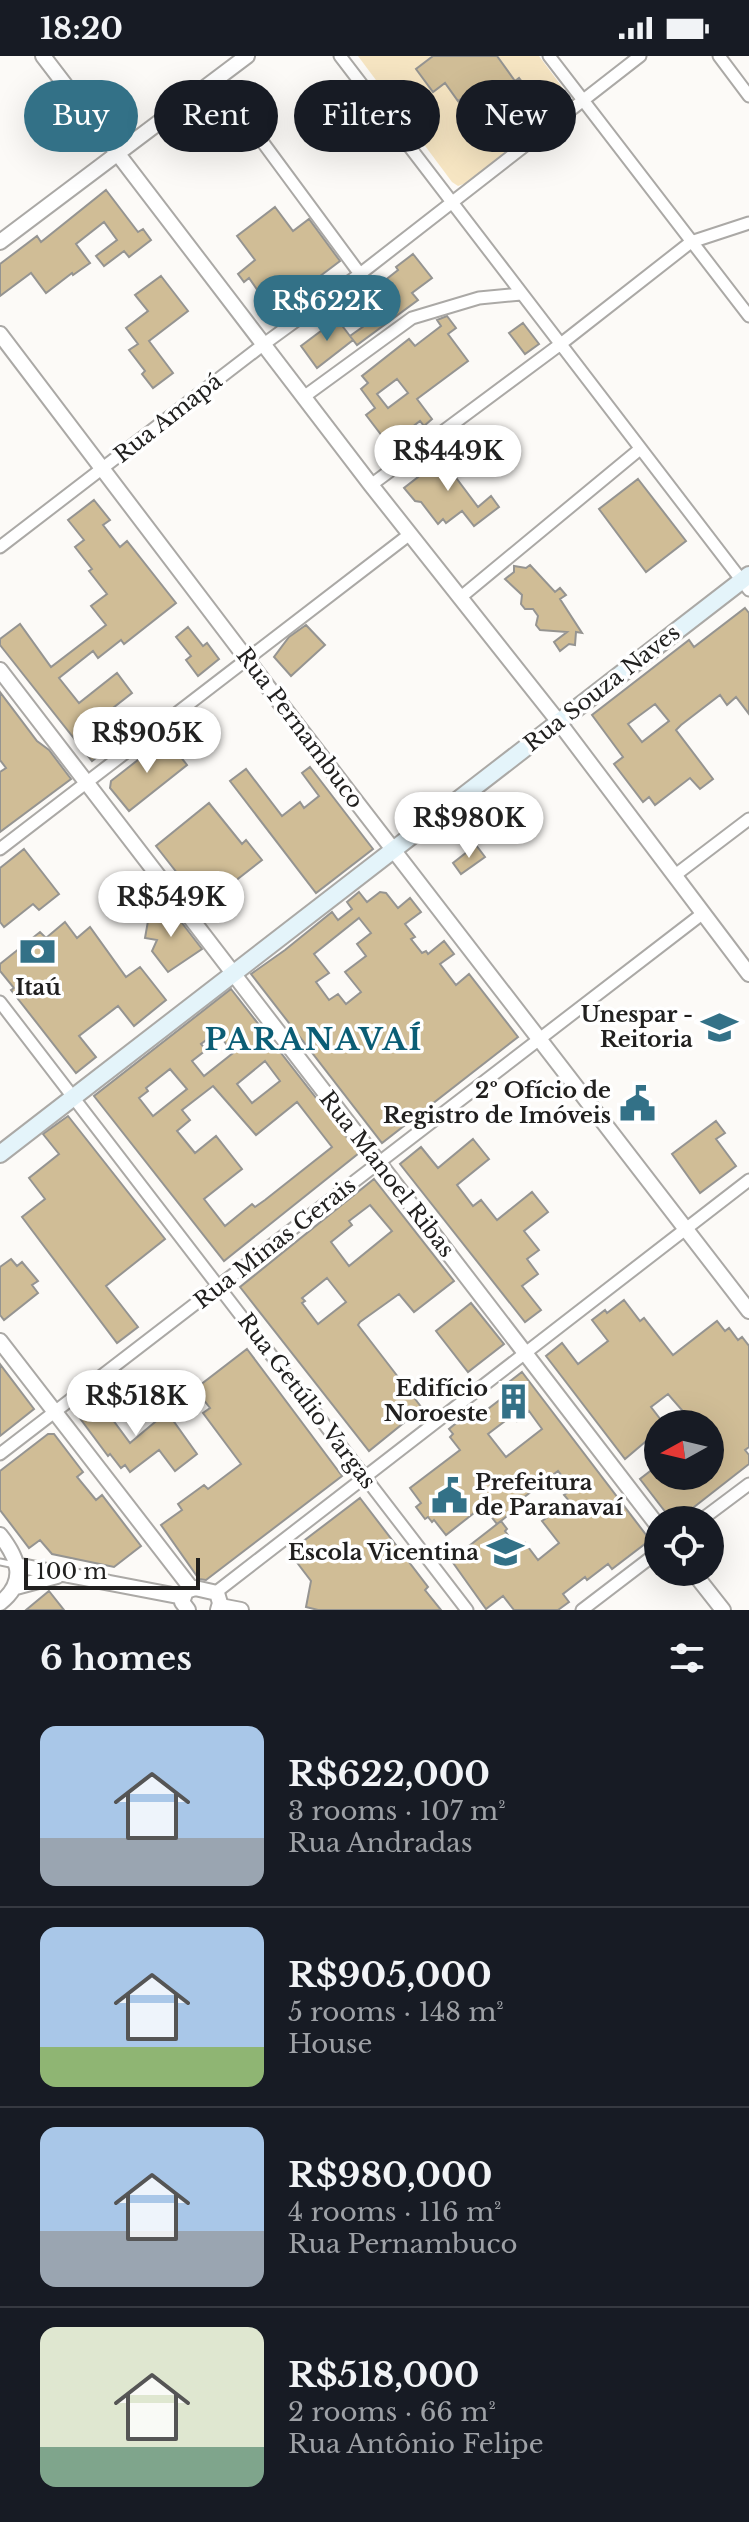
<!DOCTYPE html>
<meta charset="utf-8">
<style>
:root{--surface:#171b24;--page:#242831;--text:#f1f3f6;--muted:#9ea1a6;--line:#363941;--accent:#337187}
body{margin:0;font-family:"Libre Baskerville",serif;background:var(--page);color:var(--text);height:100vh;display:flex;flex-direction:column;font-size:30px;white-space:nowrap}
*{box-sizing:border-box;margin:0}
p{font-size:26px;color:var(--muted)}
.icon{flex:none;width:44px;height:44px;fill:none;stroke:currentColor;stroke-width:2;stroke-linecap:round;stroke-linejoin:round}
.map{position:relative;height:1554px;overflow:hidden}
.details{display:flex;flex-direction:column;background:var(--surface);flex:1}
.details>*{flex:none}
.top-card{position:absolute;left:24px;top:24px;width:702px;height:72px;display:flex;gap:16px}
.needle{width:52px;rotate:262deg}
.tools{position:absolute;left:644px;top:1354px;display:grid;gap:16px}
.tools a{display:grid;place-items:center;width:80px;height:80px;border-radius:50%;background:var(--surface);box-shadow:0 8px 32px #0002;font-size:40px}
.scale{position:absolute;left:24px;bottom:20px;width:176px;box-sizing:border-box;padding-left:8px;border:4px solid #21201f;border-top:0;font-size:22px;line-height:28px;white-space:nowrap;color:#21201f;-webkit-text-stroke:6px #fff;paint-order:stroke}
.price{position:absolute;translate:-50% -68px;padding:0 18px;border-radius:28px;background:#fff;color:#222;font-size:26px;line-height:52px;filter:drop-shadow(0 2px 4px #0008)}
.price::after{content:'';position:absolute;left:50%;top:48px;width:24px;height:18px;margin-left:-12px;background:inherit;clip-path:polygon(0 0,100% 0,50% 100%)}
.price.selected{background:var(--accent);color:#fff}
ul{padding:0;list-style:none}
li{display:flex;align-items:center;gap:24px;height:200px;padding:0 40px}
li+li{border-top:2px solid var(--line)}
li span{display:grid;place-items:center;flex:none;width:224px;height:160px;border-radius:16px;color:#555}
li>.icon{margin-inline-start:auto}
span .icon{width:96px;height:96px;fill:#fffc;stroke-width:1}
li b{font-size:34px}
h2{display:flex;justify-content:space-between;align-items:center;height:96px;padding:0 40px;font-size:34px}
.tag{padding:0 28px;border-radius:36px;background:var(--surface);box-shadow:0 8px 32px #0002;font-size:28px;line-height:72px}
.tag.selected{background:var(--accent);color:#fff}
.status{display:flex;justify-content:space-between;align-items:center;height:56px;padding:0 40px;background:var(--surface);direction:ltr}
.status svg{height:22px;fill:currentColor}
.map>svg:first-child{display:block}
</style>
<div class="status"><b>18:20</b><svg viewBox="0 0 49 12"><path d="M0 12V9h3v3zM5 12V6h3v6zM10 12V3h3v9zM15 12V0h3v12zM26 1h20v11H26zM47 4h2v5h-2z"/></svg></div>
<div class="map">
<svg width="749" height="1554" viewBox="0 0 749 1554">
<rect width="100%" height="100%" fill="#fcfaf7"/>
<!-- green -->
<path fill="#f6e5c2" d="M358,0h181l35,47 -105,79 -11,4 -6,-4z"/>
<!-- building -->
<path fill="#d0bd96" stroke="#959491" stroke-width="2" fill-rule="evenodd" d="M433,0h64l18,25 4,-3 23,31 -28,20 -13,-18 -17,12 -9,-12 6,-5 -10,-14 -13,9 -13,-18 -12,9 -17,-23z
M106,134l32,42 5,-3 8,11 -22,17 -5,-6 -20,15 -8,-10 21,-16 -13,-18 -28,22 14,19 -17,12 -1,-2 -26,20 -15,-20 -31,23v-32l37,-28 4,6z
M275,151l18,24 16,-12 31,42 -37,28 4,6 -30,23 -28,-40 -5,4 -6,-8 17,-14 -18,-24z
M413,198l19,24 -20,15 6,7 -61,45 -7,-9 21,-15 -11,-15 12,-9 -3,-4 29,-23 -2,-3z
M161,220l27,35 -39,30 24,32 -20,15 -11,-14 3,-3 -16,-21 9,-6 -12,-16 22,-17 -13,-16z
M447,260l9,12 -8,6 20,27 -51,38 15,20 -8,7 -4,-5 -31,24 -23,-30 9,-7 -14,-19 7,-6 -6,-7 47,-37 6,7 26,-20 -4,-6zM397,323l11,14 -20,15 -11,-14z
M337,263l16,21 -36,28 -16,-22z
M523,267l16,21 -14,10 -16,-21z
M453,394l11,14v3l-10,8 24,32 13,-11 8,11 -25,19 -12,-15 -16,12 -3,-4 -5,5 -17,-22 -6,-1 -11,-13z
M638,423l48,62 -40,31 -47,-63z
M94,444l16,20 -7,5 17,22 7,-6 49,62 -52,41 -3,-4 -23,18 -5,-7 -34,27 20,25 38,-30 15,20 -33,26 18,22 -25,20 -92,-116v-6l20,-15 31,43 55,-42 -15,-19 16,-12 -18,-23 3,-2 -17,-22 9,-7 -16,-20z
M530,509l25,27 5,-4 6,7 -6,4 22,34 -6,-1 -1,13 -6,-1 -9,7 -6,-9 13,-10 -27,-2 -4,-5 2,-9 -5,-7h-8l-4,-5 1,-9 -17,-16 9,-7v-6l12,2z
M745,552l4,5v101l-13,-17 -9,8 -7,-10 -39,30 -5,5 37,49 -13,10 -10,-11 -35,27 -6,-8 -6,5 -29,-38 9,-7 -31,-42 97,-75 5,7zM655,648l14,17 -27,21 -14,-18z
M306,569l19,20 -34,31 -17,-19 15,-20z
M188,571l15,19 4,-3 12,16 -21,17 -12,-16 5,-4 -15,-19z
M0,636l37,49 12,9 22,29 -71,53v-60l6,-4 -6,-8z
M166,682l21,27 -58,46 -19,-23 1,-7z
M310,711l63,82 -57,44 -86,-112 16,-12 36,47 18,-14 4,6 15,-12 -17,-23z
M209,747l33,41 4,-4 16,20 -59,46 -47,-60z
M476,789l9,12 -24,17 -8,-11z
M24,793l35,45 -20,16 -6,-6 -29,23 -4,-5v-54z
M359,836l8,10 13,-10 6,1 12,15 12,-10 11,14 -16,12 10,13 -4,2 11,14 4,-2 2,3 16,-13 10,13 -14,10 16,21 13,-11 49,63 -136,106 -131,-169 34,-24 47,-38 6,8 14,-11 -5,-7zM359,862l12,15 -14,11 9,12 -21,16 16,20 -15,12 -8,-10 -9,6 -13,-18 13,-9 -15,-19z
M168,849l34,44 -34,23 -16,-21 5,-11 -12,-2 3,-17z
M65,866l12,16 13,-11 36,50 14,-10 26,33 -32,26 -16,-20 -39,30 17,21 -20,16 -65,-83 3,-2 -14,-17v-7l40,-32 6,6z
M231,933l128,164 -135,108 -130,-165zM217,976l16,21 -29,23 -12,-15 14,-11 -5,-6zM265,1005l15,20 -28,22 -15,-19zM170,1013l17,20 -34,27 -14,-18 9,-7 -2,-3zM213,1030l43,49 41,-33 35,45 -67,53 -10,7 -3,-3 -27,22 -21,-27 38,-30 -26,-33 -21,17 -18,-22 13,-11 -8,-10z
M68,1060l97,123 -59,47 32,41 -21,16 -95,-126 23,-18 -16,-21 30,-24 -16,-20z
M716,1065l9,12 -9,6 20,27 -36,27 -28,-39z
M473,1083l16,20 -32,26 16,21 8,-6 16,20 35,-28 16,20 -24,19 15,19 -12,9 11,15 -16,12 19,24 -16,12 -125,-158 21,-17 17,21z
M374,1123l80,102 -40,31 -15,-18 -39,28 -2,3 64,83 -53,43 -129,-164zM370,1149l22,26 -43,35 -18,-24 21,-17 -3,-4zM327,1222l19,24 -28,22 -16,-21 3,-2 -3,-3z
M11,1203l6,7 5,-4 16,19 -6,4 6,8 -34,27 -4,-5v-48z
M624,1244l16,21 4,-3 29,37 44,-34 8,10 4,-3 9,12 4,-3 7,9v101l-4,3 4,5v9l-69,54h-10l-30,-39 18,-14v11h52v-52h-16l-26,-30 -17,13 13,17h-6v7l-33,28 -79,-103 16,-13 16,21 30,-23 -16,-21 13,-10 2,3z
M471,1247l33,41 -36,28 -32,-41z
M247,1293l95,127 -136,104 -7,-1 -38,-54 21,-15 -4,-6 26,-19 4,4 33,-25 -38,-51 7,-5 -15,-19z
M0,1308l34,45 -34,27z
M522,1316l128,168 -38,29 -4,-5 -21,16 -2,-3 -22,17 6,8 -11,8h-44l-11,-14 -17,13 -35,-49 50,-39 6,8 -2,2 13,18 7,-6 13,17 21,-17 -17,-22 28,-19 -6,-7 8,-6 -14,-18 -44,34 2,4 -19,15 -14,-18 -37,29 -12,-15 -2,2 -4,-5 -3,2 -9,-12 5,-4 -11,-15 50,-38 -10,-13 3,-3 -4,-5 22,-18 5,7 38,-29 -5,-7zM529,1355l13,18 -36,28 -18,-23 25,-19 4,6z
M99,1339l14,19 -3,2 20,27 37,-31 30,42 -22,17 -16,-21 -29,22 -5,-7 -4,3 -11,-14 -2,2 -32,-43z
M48,1378h6l29,38 -6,5 19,23 6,-5 39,51 -27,21 -62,-13 -12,-14 -11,8 -29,-38v-39z
M360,1442l68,89 -3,3 16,20h-123l-12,-3 5,-26 -22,-29z
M49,1535l15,19h-38l12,-10z"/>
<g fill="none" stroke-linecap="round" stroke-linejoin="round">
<defs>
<path id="service" d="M0,1506l15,3"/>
<path id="minor" d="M340,0l409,534
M549,0l200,260
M719,0l30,40
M216,23l144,195
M305,340l107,-78 67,-20 42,-4
M371,429l191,-142 129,-101 58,-19
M0,491l264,-203 96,-70 280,-218
M461,541l179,-148
M0,793l410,-315
M674,820l75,-57
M0,946l467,608
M0,1398l702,-540
M701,1464l48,-36
M215,1537l534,-413
M582,1554l76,-58"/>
<path id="tertiary" d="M43,0l328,429 187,236 191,253
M0,186l247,-186
M0,278l287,378 462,599
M0,614l658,856
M0,1285l191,247
M0,1479c19,24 27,47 0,68
M16,1509l167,32
M693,1516l30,38
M16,1531l41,-11
M220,1550l21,4
M188,1554l-6,-8 4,-11 9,-3 22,5 3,10 -2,7"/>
<path id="secondary" d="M0,1098l749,-579"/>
</defs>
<!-- service casing -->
<use href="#service" stroke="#aba9a6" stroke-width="9"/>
<!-- minor casing -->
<use href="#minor" stroke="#aba9a6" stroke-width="15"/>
<!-- tertiary casing -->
<use href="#tertiary" stroke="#aba9a6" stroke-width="18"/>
<!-- secondary casing -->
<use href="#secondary" stroke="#aba9a6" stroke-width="20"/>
<!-- service -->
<use href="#service" stroke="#fff" stroke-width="5"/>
<!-- minor -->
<use href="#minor" stroke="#fff" stroke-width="11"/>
<!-- tertiary -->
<use href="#tertiary" stroke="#fff" stroke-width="14"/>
<!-- secondary -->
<use href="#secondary" stroke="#e4f4fa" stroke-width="16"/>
</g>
<!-- icons -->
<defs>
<symbol id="bank-bare" viewBox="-9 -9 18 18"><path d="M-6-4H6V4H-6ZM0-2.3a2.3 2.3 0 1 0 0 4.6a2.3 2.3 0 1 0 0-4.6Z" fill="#337187" stroke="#fff" stroke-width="2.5" paint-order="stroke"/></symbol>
<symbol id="university-bare" viewBox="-9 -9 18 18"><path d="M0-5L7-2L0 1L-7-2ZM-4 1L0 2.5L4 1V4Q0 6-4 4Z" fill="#337187" stroke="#fff" stroke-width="2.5" paint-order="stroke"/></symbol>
<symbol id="civic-bare" viewBox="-9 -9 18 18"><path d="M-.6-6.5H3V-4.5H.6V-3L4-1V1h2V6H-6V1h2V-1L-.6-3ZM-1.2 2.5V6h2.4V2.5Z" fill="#337187" stroke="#fff" stroke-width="2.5" paint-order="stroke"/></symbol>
<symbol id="building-bare" viewBox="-9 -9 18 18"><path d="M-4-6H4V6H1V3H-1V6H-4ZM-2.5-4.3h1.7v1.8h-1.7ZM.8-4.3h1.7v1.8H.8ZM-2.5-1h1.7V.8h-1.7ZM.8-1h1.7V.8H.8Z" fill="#337187" stroke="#fff" stroke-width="2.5" paint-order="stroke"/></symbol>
<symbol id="school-bare" viewBox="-9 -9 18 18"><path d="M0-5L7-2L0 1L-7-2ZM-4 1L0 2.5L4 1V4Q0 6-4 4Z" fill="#337187" stroke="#fff" stroke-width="2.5" paint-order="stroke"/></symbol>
</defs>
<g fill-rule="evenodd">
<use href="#bank-bare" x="12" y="870" width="51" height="51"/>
<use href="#university-bare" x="694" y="946" width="51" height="51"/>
<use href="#civic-bare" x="612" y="1022" width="51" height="51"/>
<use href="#building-bare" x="488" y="1320" width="51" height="51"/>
<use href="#civic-bare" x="424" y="1414" width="51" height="51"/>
<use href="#school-bare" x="480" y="1470" width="51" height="51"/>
</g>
<g text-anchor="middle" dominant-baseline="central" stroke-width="7" stroke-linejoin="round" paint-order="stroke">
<!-- street labels -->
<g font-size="22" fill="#21201f" stroke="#fff">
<text transform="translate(168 362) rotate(-38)">Rua Amapá</text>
<text transform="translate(602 632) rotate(-38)">Rua Souza Naves</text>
<text transform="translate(300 672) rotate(53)">Rua Pernambuco</text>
<text transform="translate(387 1118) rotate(52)">Rua Manoel Ribas</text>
<text transform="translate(275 1187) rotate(-38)">Rua Minas Gerais</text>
<text transform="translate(307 1345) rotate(53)">Rua Getúlio Vargas</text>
</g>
<!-- poi labels -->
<g font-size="22" font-weight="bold" fill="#21201f" stroke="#fff" text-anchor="end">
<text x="38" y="931" text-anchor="middle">Itaú</text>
<text x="693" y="958">Unespar -<tspan x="693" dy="25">Reitoria</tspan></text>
<text x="611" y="1034">2º Ofício de<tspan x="611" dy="25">Registro de Imóveis</tspan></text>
<text x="488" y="1332">Edifício<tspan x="488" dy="25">Noroeste</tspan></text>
<text x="475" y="1426" text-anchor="start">Prefeitura<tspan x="475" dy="25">de Paranavaí</tspan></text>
<text x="479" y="1496">Escola Vicentina</text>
</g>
<!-- district labels -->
<g font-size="30" font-weight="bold" letter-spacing="2" fill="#0b5d75" stroke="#fff">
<text x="314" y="983">PARANAVAÍ</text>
</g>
</g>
</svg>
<div class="tools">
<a><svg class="needle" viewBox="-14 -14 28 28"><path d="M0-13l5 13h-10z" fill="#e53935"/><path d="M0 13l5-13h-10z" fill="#9ea1a6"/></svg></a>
<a><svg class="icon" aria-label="locate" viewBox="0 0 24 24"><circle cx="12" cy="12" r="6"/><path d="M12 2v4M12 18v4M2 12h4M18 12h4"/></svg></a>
</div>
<div class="scale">100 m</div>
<b class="price selected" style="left:327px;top:287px">R$622K</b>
<b class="price" style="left:448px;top:437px">R$449K</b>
<b class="price" style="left:147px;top:719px">R$905K</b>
<b class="price" style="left:469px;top:804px">R$980K</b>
<b class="price" style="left:171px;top:883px">R$549K</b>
<b class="price" style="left:136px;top:1382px">R$518K</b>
<div class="top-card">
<a class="tag selected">Buy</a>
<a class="tag">Rent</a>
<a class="tag">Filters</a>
<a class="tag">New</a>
</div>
</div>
<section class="details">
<h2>6 homes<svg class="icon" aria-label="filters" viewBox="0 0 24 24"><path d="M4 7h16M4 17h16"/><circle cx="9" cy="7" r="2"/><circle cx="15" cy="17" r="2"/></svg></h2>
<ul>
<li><span style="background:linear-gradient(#a9c7e8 70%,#9aa5b1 0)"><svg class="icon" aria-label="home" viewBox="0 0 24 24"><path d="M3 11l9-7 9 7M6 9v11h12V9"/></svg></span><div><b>R$622,000</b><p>3 rooms · 107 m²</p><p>Rua Andradas</p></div></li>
<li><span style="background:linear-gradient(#a9c7e8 75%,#8fb573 0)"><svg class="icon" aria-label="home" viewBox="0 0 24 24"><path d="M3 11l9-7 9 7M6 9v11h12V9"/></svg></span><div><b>R$905,000</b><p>5 rooms · 148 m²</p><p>House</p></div></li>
<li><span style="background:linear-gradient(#a9c7e8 65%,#9aa5b1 0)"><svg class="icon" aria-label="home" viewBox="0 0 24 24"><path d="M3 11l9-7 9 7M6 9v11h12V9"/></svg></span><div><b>R$980,000</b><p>4 rooms · 116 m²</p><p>Rua Pernambuco</p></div></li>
<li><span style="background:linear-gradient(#dfe7d0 75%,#7fa58c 0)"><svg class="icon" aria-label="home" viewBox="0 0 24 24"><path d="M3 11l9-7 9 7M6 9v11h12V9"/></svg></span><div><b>R$518,000</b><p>2 rooms · 66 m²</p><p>Rua Antônio Felipe</p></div></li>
</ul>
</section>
